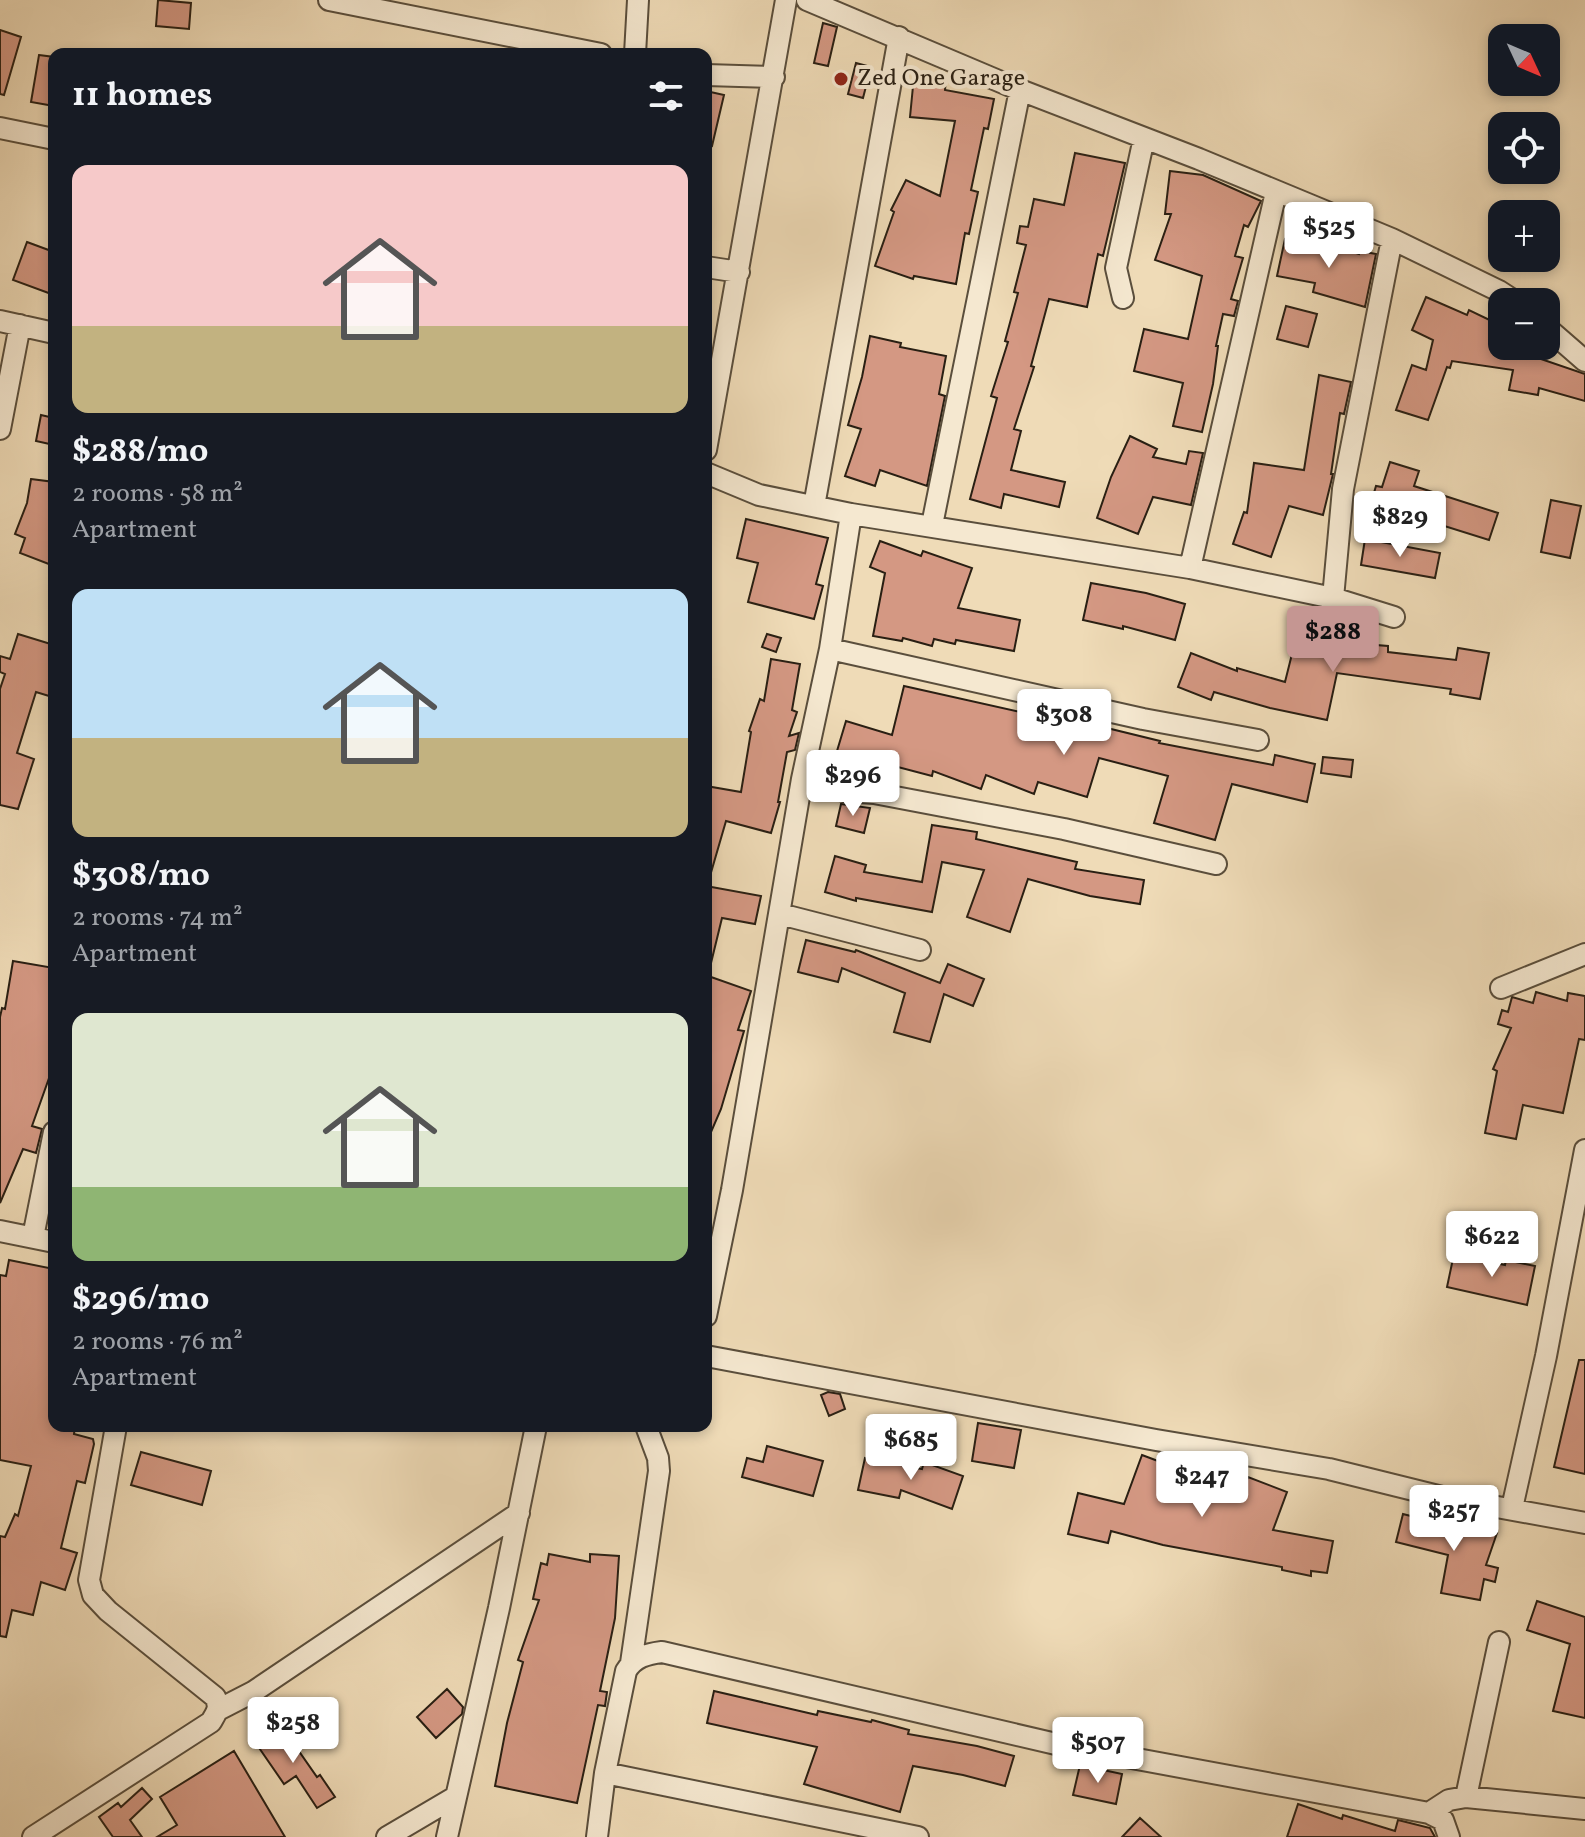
<!DOCTYPE html>
<meta charset="utf-8">
<style>
:root{--surface:#171b24;--page:#20242c;--text:#f1f3f6;--muted:#9ea1a6;--accent:#c59692}
body{margin:0;font-family:Vollkorn,serif;background:var(--page);color:var(--text);height:100vh;display:flex;flex-direction:column;font-size:30px;white-space:nowrap}
*{box-sizing:border-box;margin:0}
p{font-size:26px;color:var(--muted)}
.icon{flex:none;width:44px;height:44px;fill:none;stroke:currentColor;stroke-width:2;stroke-linecap:round;stroke-linejoin:round}
.map{position:relative;flex:1;overflow:hidden}
.panel{position:absolute;left:48px;top:48px;width:664px;height:1384px;display:flex;flex-direction:column;background:var(--surface);border-radius:16px;box-shadow:0 4px 12px #0003}
.panel>*{flex:none}
.needle{width:52px;rotate:134deg}
.buttons{position:absolute;left:1488px;top:24px;display:grid;gap:16px}
.buttons a{display:grid;place-items:center;width:72px;height:72px;border-radius:16px;background:var(--surface);box-shadow:0 4px 12px #0003;font-size:40px}
.price{position:absolute;translate:-50% -68px;padding:0 18px;border-radius:8px;background:#fff;color:#222;font-size:26px;line-height:52px;filter:drop-shadow(0 2px 4px #0008)}
.price::after{content:'';position:absolute;left:50%;top:48px;width:24px;height:18px;margin-left:-12px;background:inherit;clip-path:polygon(0 0,100% 0,50% 100%)}
.price.active{background:var(--accent);color:#111}
ul{padding:0;list-style:none}
li{display:grid;align-content:center;gap:16px;height:424px;padding:0 24px}
li span{display:grid;place-items:center;height:248px;border-radius:16px;color:#555}
li>.icon{margin-inline-start:auto}
span .icon{width:144px;height:144px;fill:#fffc;stroke-width:1}
li b{font-size:34px}
h2{display:flex;justify-content:space-between;align-items:center;height:96px;padding:0 24px;font-size:34px}
.map>svg:first-child{display:block}
</style>
<div class="map">
<svg width="1585" height="1837" viewBox="0 0 1585 1837">
<rect width="100%" height="100%" fill="#efdbb7"/>
<filter id="stains"><feTurbulence type="fractalNoise" baseFrequency=".0025" numOctaves="4"/><feColorMatrix values="0 0 0 0 .2 0 0 0 0 .09 0 0 0 0 .02 0 0 0 .5 -.17"/></filter>
<radialGradient id="worn" r=".72"><stop offset=".6" stop-color="#630" stop-opacity="0"/><stop offset="1" stop-color="#630" stop-opacity=".3"/></radialGradient>
<!-- building -->
<path fill="#d49883" stroke="#291f13" stroke-width="2" d="M158,0l33,3 -2,26 -33,-3z
M823,23l14,4 -9,39 -14,-3z
M0,30l21,7 -17,58 -4,-1z
M39,55l15,2v49l-23,-4z
M856,63l15,4 -8,31 -15,-4z
M914,76l32,3 -1,11 49,9 -6,30 -4,-1 -13,62 7,2 -9,42 -4,-1 -9,51 -42,-8 -1,3 -38,-13 19,-54 -3,-2 15,-30 34,16 15,-75 -45,-4z
M706,91l18,4 -12,51 -6,-1z
M1075,153l50,10 -22,93 -5,-2 -11,53 -38,-8 -18,67 3,1 -20,62 7,2 -10,39 54,12 -6,25 -55,-13 -3,14 -31,-9 27,-101 -6,-2 17,-54 -3,-1 13,-48 -4,-1 12,-47 -9,-2 3,-17 8,1 6,-28 30,6z
M1170,171l33,4 58,26 -13,26 -4,-2 -9,31 8,2 -12,41 7,2 -4,15 -11,-2 -7,32h2l-5,38 -11,48 -29,-6 10,-43 -49,-12 10,-42 44,10 14,-63 -47,-16 16,-46h-6z
M1285,239l42,8 1,-3 31,10 1,-3 16,3 -11,53 -52,-15 2,-9 -38,-7z
M27,242l27,10v43l-41,-15z
M1426,297l41,18 2,-5 33,16v20h4l-1,7 36,6 44,15v27l-46,-13 -1,7 -29,-5 4,-20 -61,-9 -2,7 -3,-1 -19,53 -32,-10 16,-45 14,5 7,-30 -21,-10z
M1286,306l31,8 -9,33 -31,-8z
M870,336l31,7 -1,4 46,9 -7,38 6,2 -18,90 -47,-16 -5,16 -30,-10 16,-47 -13,-4 14,-48z
M1319,375l32,7 -7,32 -4,-1 -9,61h2l-10,41 -34,-9 -18,51 -38,-13 11,-32 3,1 7,-50 50,7z
M41,415l13,3v27l-18,-4z
M1130,436l27,13 -4,8 33,7 3,-13 14,2 -12,52 -38,-8 -15,37 -41,-16 14,-41z
M1390,462l29,9 -5,15 84,27 -9,27 -118,-37 5,-17 6,1z
M31,479l23,3v84l-34,-13 5,-15 -10,-4 12,-31z
M1551,500l30,6 -11,52 -29,-6z
M746,519l82,19 -12,46 7,2 -9,33 -66,-17 10,-39 -21,-5z
M1365,539l75,14 -5,25 -74,-13z
M880,541l41,15 2,-5 49,17 -14,40 62,12 -6,31 -58,-11 -1,4 -21,-5 -2,7 -29,-8 -1,3 -29,-5 12,-63 -15,-6z
M1091,583l55,10 39,11 -10,36 -52,-14v3l-40,-9z
M1298,630l53,13 37,3v6l68,8 2,-12 31,5 -9,46 -30,-5 1,-5 -114,-16 -10,47 -57,-12 -56,-16 -3,8 -33,-13 13,-34 46,18v-3l48,14z
M18,634l36,11v35l-5,16 -13,-4 -19,61 17,6 -16,50 -18,-4v-116l5,-15 -5,-2v-16l10,3z
M767,634l14,4 -5,14 -14,-5z
M771,659l29,5 -8,46 5,2 -8,24 10,-3 -4,17 -8,2 -9,50h2l-9,31 -45,-12 -16,55 -4,-1v-89l35,6 10,-60 -2,-1 11,-32 4,2z
M904,686l157,35 1,-4 98,24 -1,2 114,22 2,-10 40,9 -8,38 -75,-18 -17,56 -61,-17 14,-47 -69,-18 -12,39 -49,-15 -4,12 -48,-19 -5,14 -48,-18 -1,5 -95,-25 9,-30 46,14z
M1323,757l30,3 -2,17 -30,-4z
M841,804l29,4 -6,25 -28,-7z
M932,825l45,7 -1,7 101,23 -2,7 69,11 -4,24 -50,-8 -62,-17 -18,53 -43,-15 17,-47 -42,-8 -10,50 -76,-14v3l-31,-9 10,-36 31,9 -2,7 58,10z
M706,886l55,10 -6,28 -33,-6 -11,45 -5,-1z
M806,940l49,12 1,-2 84,33 8,-19 36,15 -11,27 -29,-12 -14,48 -36,-10 11,-39 -63,-25 -4,14 -40,-10z
M13,961l41,7v96l-22,62 10,3 -6,24 -13,-4 -23,54v-186l2,-9 3,1z
M711,977l40,14 -13,39 6,1 -23,78 -13,30h-2v-148z
M1536,992l31,9 1,-8 17,3v44l-6,-1 -16,74 -40,-8 -7,34 -31,-6 12,-62 -4,-2 18,-41 -13,-4 4,-14 6,2 4,-15 21,6z
M1454,1254l51,11 1,-5 29,6 -8,39 -80,-18z
M9,1260l45,9v157h21l-1,8 19,5 1,5 -9,39 -8,-2 -16,67 16,5 -12,37 -24,-8 -8,33 -21,-5 -6,27 -6,-1v-100l5,1 10,-23 3,2 13,-50 -31,-6v-185l6,1z
M1579,1360h6v114l-31,-7z
M828,1392l12,2 5,15 -16,7 -8,-21z
M978,1423l43,7 -7,38 -42,-7z
M767,1446l56,15 -10,35 -71,-19 5,-19 16,4z
M141,1452l70,19 -9,34 -71,-20z
M1142,1455l53,20 2,-5 46,19 5,-12 39,15 -14,38 60,11 -6,32 -16,-2v5l-29,-6v-3l-119,-22 -52,-14 -3,12 -40,-9 10,-41 46,11z
M865,1458l57,11 2,-7 39,14 -11,33 -51,-19 -2,8 -41,-8z
M1403,1514l54,14 2,-7 38,12 -11,32 12,3 -3,14 -11,-3 -4,21 -39,-7 7,-38 -52,-13z
M549,1554l41,8v-8l29,2 -4,62 -15,73 7,1 -2,14 -7,-1 -21,98 -82,-17 12,-63 16,-61 -5,-2 21,-60 -6,-1 8,-36 6,2z
M1537,1601l48,16v101l-32,-7 17,-67 -43,-14z
M447,1689l16,18 -1,7 -26,24 -19,-21z
M714,1691l103,24 1,-4 53,11 1,-2 37,10 -1,4 69,12 37,10 -9,30 -42,-11 -50,-9 -13,46 -96,-28 13,-37 -110,-24z
M280,1724l37,53 3,-2 15,22 -18,11 -21,-32 -12,8 -29,-42z
M234,1751l51,86h-128l20,-12 -17,-28z
M1080,1765l42,9 -6,30 -43,-9z
M142,1788l10,11 -22,21 12,17h-29l-14,-20 19,-14 3,4z
M1298,1804l44,15 1,-4 52,16 3,-11 32,8 5,9h-148z
M1140,1818l21,19h-39z"/>
<g fill="none" stroke-linecap="round" stroke-linejoin="round">
<defs>
<path id="street" d="M329,0l272,54
M807,0l213,90 179,69 193,80 107,52 17,11
M635,54l3,-54
M706,75l68,2
M0,128l54,11
M706,267l33,5
M1123,298l-7,-30 28,-130
M0,321l54,12
M1546,327l39,34
M0,429l20,-104
M706,450l80,-450
M706,473l53,22 92,19 -21,135 -28,130 -70,411 -26,126
M814,506l85,-469
M851,514l339,54 143,30 61,19
M932,525l88,-435
M1190,568l86,-376
M1333,598l10,-109 49,-250
M830,649l313,70 115,21
M802,779l42,12 30,2 190,36 152,35
M780,914l140,36
M1501,988l84,-34
M0,1231l54,11
M33,1237l21,-105
M706,1356l450,84 173,29 113,28 143,26
M1512,1508l34,-152 39,-206
M631,1663l28,-192 -1,-13 -12,-32
M218,1710l35,-18 266,-179
M605,1773l313,64
M1466,1797l33,-155
M1429,1813l20,-13 17,-3 119,12
M33,1837l178,-115c5,-9 10,-14 4,-25l-107,-86 -15,-16 -4,-15 27,-154
M387,1837l68,-40
M447,1837l52,-229 37,-182
M597,1837l8,-64 21,-102c8,-14 21,-17 36,-19l394,92 373,69 14,7 6,17"/>
</defs>
<!-- street casing -->
<use href="#street" stroke="#5a4e3c" stroke-width="24"/>
<!-- street -->
<use href="#street" stroke="#f5e8d0" stroke-width="20"/>
</g>
<!-- markers -->
<circle fill="#8f2418" stroke="#f5e8d0" stroke-width="3" cx="841" cy="79" r="8"/>
<g text-anchor="middle" dominant-baseline="central" stroke-width="8" stroke-linejoin="round" paint-order="stroke">
<!-- poi labels -->
<g font-size="24" fill="#291f13" stroke="#f5e8d0" text-anchor="start">
<text x="857" y="79">Zed One Garage</text>
</g>
</g>
<rect width="100%" height="100%" filter="url(#stains)"/>
<rect width="100%" height="100%" fill="url(#worn)"/>
</svg>
<div class="buttons">
<a><svg class="needle" viewBox="-14 -14 28 28"><path d="M0-13l5 13h-10z" fill="#e53935"/><path d="M0 13l5-13h-10z" fill="#9ea1a6"/></svg></a>
<a><svg class="icon" aria-label="locate" viewBox="0 0 24 24"><circle cx="12" cy="12" r="6"/><path d="M12 2v4M12 18v4M2 12h4M18 12h4"/></svg></a>
<a>+</a>
<a>−</a>
</div>
<b class="price" style="left:1329px;top:270px">$525</b>
<b class="price" style="left:1400px;top:559px">$829</b>
<b class="price active" style="left:1333px;top:674px">$288</b>
<b class="price" style="left:1064px;top:757px">$308</b>
<b class="price" style="left:853px;top:818px">$296</b>
<b class="price" style="left:1492px;top:1279px">$622</b>
<b class="price" style="left:911px;top:1482px">$685</b>
<b class="price" style="left:1202px;top:1519px">$247</b>
<b class="price" style="left:1454px;top:1553px">$257</b>
<b class="price" style="left:293px;top:1765px">$258</b>
<b class="price" style="left:1098px;top:1785px">$507</b>
<section class="panel">
<h2>11 homes<svg class="icon" aria-label="filters" viewBox="0 0 24 24"><path d="M4 7h16M4 17h16"/><circle cx="9" cy="7" r="2"/><circle cx="15" cy="17" r="2"/></svg></h2>
<ul>
<li><span style="background:linear-gradient(#f6c9c9 65%,#c2b280 0)"><svg class="icon" aria-label="home" viewBox="0 0 24 24"><path d="M3 11l9-7 9 7M6 9v11h12V9"/></svg></span><div><b>$288/mo</b><p>2 rooms · 58 m²</p><p>Apartment</p></div></li>
<li><span style="background:linear-gradient(#bfe0f5 60%,#c2b280 0)"><svg class="icon" aria-label="home" viewBox="0 0 24 24"><path d="M3 11l9-7 9 7M6 9v11h12V9"/></svg></span><div><b>$308/mo</b><p>2 rooms · 74 m²</p><p>Apartment</p></div></li>
<li><span style="background:linear-gradient(#dfe7d0 70%,#8fb573 0)"><svg class="icon" aria-label="home" viewBox="0 0 24 24"><path d="M3 11l9-7 9 7M6 9v11h12V9"/></svg></span><div><b>$296/mo</b><p>2 rooms · 76 m²</p><p>Apartment</p></div></li>
</ul>
</section>
</div>
